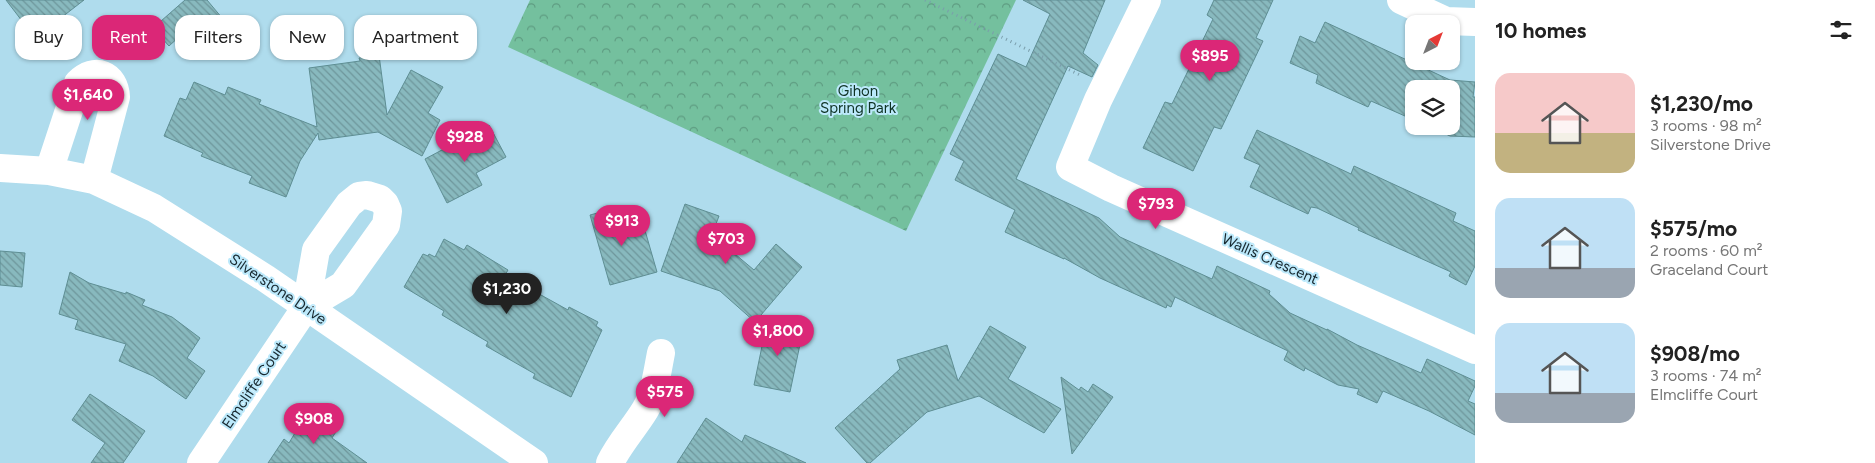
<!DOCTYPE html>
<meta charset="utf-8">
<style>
:root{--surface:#fff;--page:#f6f6f6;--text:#222;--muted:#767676;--accent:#db2777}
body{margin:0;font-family:Figtree,sans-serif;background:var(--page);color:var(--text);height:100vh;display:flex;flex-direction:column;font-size:19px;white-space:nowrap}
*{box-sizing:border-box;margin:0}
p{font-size:16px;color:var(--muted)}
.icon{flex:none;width:28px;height:28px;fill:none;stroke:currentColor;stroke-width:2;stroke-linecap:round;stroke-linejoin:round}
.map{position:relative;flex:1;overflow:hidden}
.sheet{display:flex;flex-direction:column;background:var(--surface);width:400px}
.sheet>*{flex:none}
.banner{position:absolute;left:15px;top:15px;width:475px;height:45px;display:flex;gap:10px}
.needle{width:32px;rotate:42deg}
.buttons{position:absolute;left:1405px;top:15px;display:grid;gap:10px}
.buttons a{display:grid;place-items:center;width:55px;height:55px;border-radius:10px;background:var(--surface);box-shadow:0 1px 4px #0004;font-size:25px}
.price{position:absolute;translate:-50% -42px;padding:0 11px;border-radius:18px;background:var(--accent);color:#fff;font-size:16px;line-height:32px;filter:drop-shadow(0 1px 2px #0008)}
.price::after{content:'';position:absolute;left:50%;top:30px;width:15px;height:11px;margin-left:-8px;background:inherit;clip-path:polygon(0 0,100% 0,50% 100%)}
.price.active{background:#222;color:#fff}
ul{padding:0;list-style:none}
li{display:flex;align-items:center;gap:15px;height:125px;padding:0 20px}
li span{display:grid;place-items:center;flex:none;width:140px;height:100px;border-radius:15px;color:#555}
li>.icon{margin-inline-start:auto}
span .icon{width:60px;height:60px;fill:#fffc;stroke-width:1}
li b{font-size:21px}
h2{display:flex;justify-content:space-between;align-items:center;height:60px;padding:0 20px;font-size:21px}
.pill{padding:0 18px;border-radius:15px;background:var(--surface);box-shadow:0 1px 4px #0004;font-size:18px;line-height:45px}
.pill.active{background:var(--accent);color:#fff}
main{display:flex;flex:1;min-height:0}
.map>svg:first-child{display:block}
</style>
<main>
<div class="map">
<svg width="1475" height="463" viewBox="0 0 1475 463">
<defs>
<pattern id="park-crowns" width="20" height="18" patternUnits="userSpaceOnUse" patternTransform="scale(1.25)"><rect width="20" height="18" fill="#74c09e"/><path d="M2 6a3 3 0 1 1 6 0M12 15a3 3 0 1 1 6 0" fill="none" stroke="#5e9c81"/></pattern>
<pattern id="building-back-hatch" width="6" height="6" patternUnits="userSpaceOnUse" patternTransform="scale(1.25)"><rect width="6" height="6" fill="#88b9be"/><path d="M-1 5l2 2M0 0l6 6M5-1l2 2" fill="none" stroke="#6e969b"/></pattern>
</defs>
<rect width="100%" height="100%" fill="#afdced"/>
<!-- park -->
<path fill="url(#park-crowns)" d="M530,0h486l-110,231 -398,-184z"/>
<!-- building -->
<path fill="url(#building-back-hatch)" stroke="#5e8e93" d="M6,0h78l-49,38z
M185,0h22l21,25 -32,27 -15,-17 -12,11 -16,-18z
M1023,0h82l-22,53 15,12 -6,12 -24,-11 -52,113 83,39 21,19 92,42 5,-13 53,25 -1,3 21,19 37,17v-1l30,16 64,28 6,-14 48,22v5l-7,15 7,3v31l-46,-24 -46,-20 -6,12 -20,-9 2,-5 -21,-4 -33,-17 -1,3 -20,-11 4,-9 -113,-54 -4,10 -4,-2 -1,3 -66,-30 -36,-20v1l-59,-27 10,-22 -60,-30 9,-19 -14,-7 48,-100 28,13 24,-53z
M1214,0h59l-17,38 7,3 -42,88 -7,-2 -21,44 -50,-23 22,-46 7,2 41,-85 -6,-4z
M1325,22l125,58 25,2 -2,15h2v40l-25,-1 -21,-10h22v-37h-37v31l-43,-19 -3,6 -52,-24 2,-8 -28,-12 10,-27 15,7z
M379,55l8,60 24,-45 32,17 -15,26 12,7 -18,36 -44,-24 -59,8 -1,-7 -18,28 -14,36 -37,-14 3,-7 -51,-20 2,-3 -39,-17 16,-38 6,2 8,-18 31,13 3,-8 33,13 -2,4 58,23 -8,-59 51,-7 -1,-3z
M489,125l17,32 -30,16 6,12 -35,18 -22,-44z
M1257,130l94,44 3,-8 102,47 -3,8 22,10v35l-9,19 -17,-9 2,-4 -93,-42 1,-2 -42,-20 -6,-1 -3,7 -58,-27 10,-22 -16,-7z
M685,204l34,12 -11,29 27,9 19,16 22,-26 26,23 -47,55 -35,-31 -59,-20z
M624,206l8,25 12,-4 13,45 -47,13 -20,-70z
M444,239l20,11 3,-5 41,25 -3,5 63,35 1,-3 29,15 -2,4 6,4 -31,67 -38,-19 2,-4 -49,-28 2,-4 -46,-27 2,-4 -40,-24 19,-33 5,2 1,-2 6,3z
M0,251l25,2 -3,34 -22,-2z
M70,272l19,11 37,11v-2l19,8 -3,5 30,12 28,21 -13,20 18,13 -19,28 -33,-23 -34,-15 7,-17 -51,-15 3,-9 -19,-6z
M767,322l36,8 -13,62 -36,-7z
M990,326l36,21 -18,32 53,30 -17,24 -65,-37 -52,16 -57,51h-3l-32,-35 65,-59 -3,-9 50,-15 11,36z
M1061,377l18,13 2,-3 7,5 5,-8 20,13 -41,57z
M90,394l55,37 -22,32h-32l14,-20 -33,-23z
M308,411l29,19 -5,8 35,25h-99l16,-24 5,4z
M706,418l36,24 3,-7 61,28h-129z"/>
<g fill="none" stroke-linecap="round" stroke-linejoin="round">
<!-- path -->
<path stroke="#7b9eac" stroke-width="3" stroke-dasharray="1 4" stroke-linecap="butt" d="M925,0l157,76"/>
<!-- minor -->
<path stroke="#fff" stroke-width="28" d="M1147,0l-49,100 -28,67 41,21 364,162
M1401,0l45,21 29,1
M0,168l49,3 45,9 60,28 111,70 269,185
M49,171l29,-88c17,-17 37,-9 38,14l-22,83
M367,195l13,4 5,5 3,7 -2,14 -43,60 -37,22 10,-57 33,-46 10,-8z
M201,463l105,-156
M610,463c9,-19 24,-35 35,-53 10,-17 12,-37 16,-57"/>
</g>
<g text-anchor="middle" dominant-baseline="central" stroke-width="4" stroke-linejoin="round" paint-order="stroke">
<!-- park labels -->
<g font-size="15" fill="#0e3224" stroke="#bce9fb">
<text x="858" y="91">Gihon<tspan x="858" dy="17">Spring Park</tspan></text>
</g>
<!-- street labels -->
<g font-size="15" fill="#17282f" stroke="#bce9fb">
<text transform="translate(1270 259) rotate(24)">Wallis Crescent</text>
<text transform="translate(278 289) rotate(34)">Silverstone Drive</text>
<text transform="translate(254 385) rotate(-56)">Elmcliffe Court</text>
</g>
</g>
</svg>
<div class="buttons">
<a><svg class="needle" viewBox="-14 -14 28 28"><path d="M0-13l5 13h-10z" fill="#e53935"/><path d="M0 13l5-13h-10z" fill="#767676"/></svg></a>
<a><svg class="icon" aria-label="layers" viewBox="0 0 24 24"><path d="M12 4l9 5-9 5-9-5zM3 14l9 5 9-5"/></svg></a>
</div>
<b class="price" style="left:1210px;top:82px">$895</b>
<b class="price" style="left:88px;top:121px">$1,640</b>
<b class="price" style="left:465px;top:163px">$928</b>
<b class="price" style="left:1156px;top:230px">$793</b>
<b class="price" style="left:622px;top:247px">$913</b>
<b class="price" style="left:726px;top:265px">$703</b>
<b class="price active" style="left:507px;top:315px">$1,230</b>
<b class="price" style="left:778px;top:357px">$1,800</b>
<b class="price" style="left:665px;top:418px">$575</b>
<b class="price" style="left:314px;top:445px">$908</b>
<div class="banner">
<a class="pill">Buy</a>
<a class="pill active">Rent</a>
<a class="pill">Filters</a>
<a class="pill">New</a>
<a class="pill">Apartment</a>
</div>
</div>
<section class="sheet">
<h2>10 homes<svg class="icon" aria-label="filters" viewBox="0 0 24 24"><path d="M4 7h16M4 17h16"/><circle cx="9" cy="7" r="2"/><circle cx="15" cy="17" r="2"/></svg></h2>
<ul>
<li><span style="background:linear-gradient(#f6c9c9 60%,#c2b280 0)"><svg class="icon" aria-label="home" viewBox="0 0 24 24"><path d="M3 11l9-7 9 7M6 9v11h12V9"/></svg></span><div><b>$1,230/mo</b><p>3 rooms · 98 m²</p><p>Silverstone Drive</p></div></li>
<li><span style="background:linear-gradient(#bfe0f5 70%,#9aa5b1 0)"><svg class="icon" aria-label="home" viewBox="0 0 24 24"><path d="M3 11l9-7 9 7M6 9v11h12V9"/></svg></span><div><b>$575/mo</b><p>2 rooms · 60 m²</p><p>Graceland Court</p></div></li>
<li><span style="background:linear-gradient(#bfe0f5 70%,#9aa5b1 0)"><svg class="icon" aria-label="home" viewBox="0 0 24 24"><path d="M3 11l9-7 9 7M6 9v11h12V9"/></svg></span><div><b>$908/mo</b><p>3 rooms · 74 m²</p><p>Elmcliffe Court</p></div></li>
</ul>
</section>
</main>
